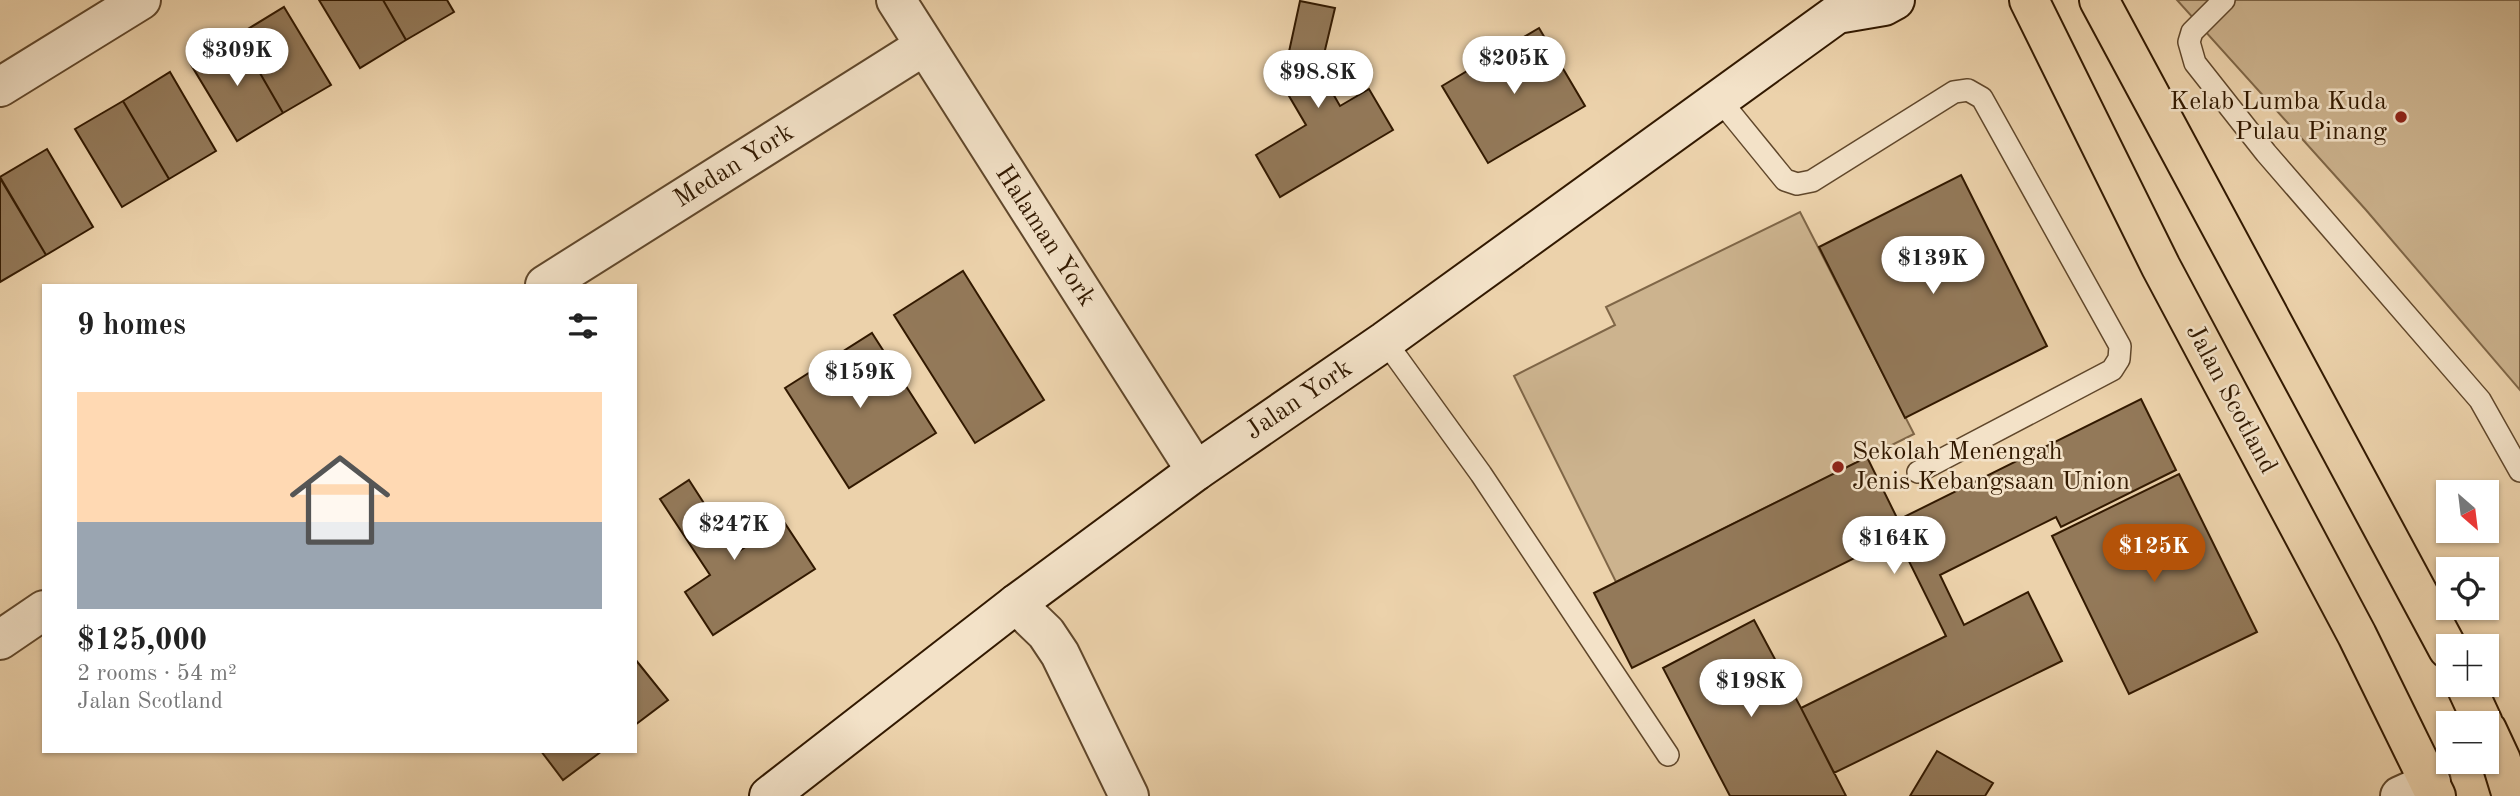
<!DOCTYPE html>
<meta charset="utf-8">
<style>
:root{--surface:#fff;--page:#f6f6f6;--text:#222;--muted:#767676;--line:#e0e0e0;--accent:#b45309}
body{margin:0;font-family:"Old Standard TT",serif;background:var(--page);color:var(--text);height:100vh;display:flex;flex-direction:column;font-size:26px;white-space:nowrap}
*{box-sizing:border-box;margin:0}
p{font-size:23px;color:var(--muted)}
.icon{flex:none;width:38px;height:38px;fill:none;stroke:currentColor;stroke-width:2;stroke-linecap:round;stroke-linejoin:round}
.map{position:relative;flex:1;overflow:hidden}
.panel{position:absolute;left:42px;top:284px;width:595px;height:469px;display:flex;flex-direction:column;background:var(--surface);border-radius:0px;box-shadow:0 2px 5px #0004}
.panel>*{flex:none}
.needle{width:46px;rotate:152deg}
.controls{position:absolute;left:2436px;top:480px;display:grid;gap:14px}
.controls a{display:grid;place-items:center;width:63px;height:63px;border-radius:0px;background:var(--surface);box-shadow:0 2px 5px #0004;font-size:35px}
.price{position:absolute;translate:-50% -60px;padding:0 16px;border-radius:24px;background:#fff;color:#222;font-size:23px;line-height:46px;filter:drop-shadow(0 2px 4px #0008)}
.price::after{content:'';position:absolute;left:50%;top:42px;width:21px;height:16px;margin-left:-10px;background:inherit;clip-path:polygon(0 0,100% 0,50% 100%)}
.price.current{background:var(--accent);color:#fff}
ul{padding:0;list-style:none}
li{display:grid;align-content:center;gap:14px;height:371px;padding:0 35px}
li+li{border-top:2px solid var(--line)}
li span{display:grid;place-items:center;height:217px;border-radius:0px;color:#555}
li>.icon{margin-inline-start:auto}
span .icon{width:126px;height:126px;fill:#fffc;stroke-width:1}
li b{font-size:30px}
h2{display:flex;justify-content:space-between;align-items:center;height:84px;padding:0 35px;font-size:30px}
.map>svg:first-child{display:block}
</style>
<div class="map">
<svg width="2520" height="796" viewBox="0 0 2520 796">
<rect width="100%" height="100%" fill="#ecd2ab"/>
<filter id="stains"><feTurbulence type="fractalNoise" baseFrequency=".00286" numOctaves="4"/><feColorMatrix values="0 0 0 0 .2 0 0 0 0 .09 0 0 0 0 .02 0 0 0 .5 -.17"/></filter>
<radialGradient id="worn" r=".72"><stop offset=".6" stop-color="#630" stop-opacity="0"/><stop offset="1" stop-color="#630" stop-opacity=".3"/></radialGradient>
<!-- green -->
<path fill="#ccb38e" stroke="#7f6647" stroke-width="2" d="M2177,0h343v390l-154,-180z
M1800,212l114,222 -298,148 -102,-206 101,-51 -9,-18z"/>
<!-- building -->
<path fill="#937959" stroke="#321900" stroke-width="2" d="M319,0h64l23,40 -46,28z
M383,0h64l7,12 -48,28z
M1300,1l35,7 -15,63 20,35 29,-17 24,41 -113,67 -24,-42 50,-30 -24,-41z
M284,7l47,78 -48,28 -45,-78z
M1539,28l46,78 -97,57 -46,-77z
M238,35l45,78 -46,28 -47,-78z
M170,72l46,79 -47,28 -46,-78z
M123,101l46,78 -47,28 -47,-78z
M47,149l46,78 -47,28 -46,-78z
M1961,175l86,171 -142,72 -86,-171z
M0,178l46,77 -46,27z
M963,271l81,129 -69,43 -81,-128z
M872,333l64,100 -87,55 -64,-100z
M2141,399l35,71 -115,57 -5,-10 -116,58 24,50 64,-33 34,69 -228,112 -33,-65 145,-72 -49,-99 -265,131 -38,-75 273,-136 31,63z
M2179,474l78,158 -128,62 -77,-158z
M689,480l47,73 48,-31 31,47 -102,66 -28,-43 25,-17 -50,-76z
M1754,620l47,88 45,88h-116l-67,-128z
M635,659l33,41 -33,25z
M541,751h61l-39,29z
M1937,751l56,32 -8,13h-75z"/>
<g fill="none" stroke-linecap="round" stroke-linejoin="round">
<defs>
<path id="lane" d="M2224,0l-32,32 -3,10 6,21 71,90 214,247 40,71
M1719,99l66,81 12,4 15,-3 142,-89 14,-2 14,8 138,248 -1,13 -7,11 -194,102
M1385,341l96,133 187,281"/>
<path id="street" d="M896,0l300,471
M0,87l141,-87
M545,285l379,-239
M1016,604l30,29 14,21 69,142
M0,640l44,-30
M2400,796l31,-14"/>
<path id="secondary" d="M1837,14l47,-8 11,-6
M769,796l247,-192 180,-133 189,-130 452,-327 13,-14"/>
<path id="primary" d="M2029,0l132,267 196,368 79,161
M2099,0l349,649
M2465,684l18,39
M2487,730l14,30 11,36"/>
</defs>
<!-- lane casing -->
<use href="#lane" stroke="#60472b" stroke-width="24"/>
<!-- street casing -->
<use href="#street" stroke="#60472b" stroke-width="42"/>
<!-- secondary casing -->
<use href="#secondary" stroke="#321900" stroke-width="42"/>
<!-- primary casing -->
<use href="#primary" stroke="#321900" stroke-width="42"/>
<!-- lane -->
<use href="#lane" stroke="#f3e2c8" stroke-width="21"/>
<!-- street -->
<use href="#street" stroke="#f3e2c8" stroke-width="38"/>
<!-- secondary -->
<use href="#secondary" stroke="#f3e2c8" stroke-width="38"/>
<!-- primary -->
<use href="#primary" stroke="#ecd2ab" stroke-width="38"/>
</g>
<!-- markers -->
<g fill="#8f2418" stroke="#f3e2c8" stroke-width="2.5">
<circle cx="2401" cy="117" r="7"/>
<circle cx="1838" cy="467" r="7"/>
</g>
<g text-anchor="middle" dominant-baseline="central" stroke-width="5" stroke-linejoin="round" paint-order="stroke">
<!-- poi labels -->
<g font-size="26" fill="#321900" stroke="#f3e2c8" text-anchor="end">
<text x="2387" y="102">Kelab Lumba Kuda<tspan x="2387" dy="30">Pulau Pinang</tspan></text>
<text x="1852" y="452" text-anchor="start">Sekolah Menengah<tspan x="1852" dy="30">Jenis Kebangsaan Union</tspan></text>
</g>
<!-- street labels -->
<g font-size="26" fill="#321900" stroke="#f3e2c8">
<text transform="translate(734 166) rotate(-32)">Medan York</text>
<text transform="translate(1045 236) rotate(57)">Halaman York</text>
<text transform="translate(2231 399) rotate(62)">Jalan Scotland</text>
<text transform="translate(1299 400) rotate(-34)">Jalan York</text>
</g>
</g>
<rect width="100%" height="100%" filter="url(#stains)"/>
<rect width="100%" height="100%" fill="url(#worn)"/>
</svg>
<div class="controls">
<a><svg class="needle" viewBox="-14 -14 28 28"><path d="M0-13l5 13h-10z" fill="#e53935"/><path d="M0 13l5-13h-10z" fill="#767676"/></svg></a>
<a><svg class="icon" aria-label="locate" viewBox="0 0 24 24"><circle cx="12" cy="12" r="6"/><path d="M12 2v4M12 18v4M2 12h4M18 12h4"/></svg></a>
<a>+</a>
<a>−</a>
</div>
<b class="price" style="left:237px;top:88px">$309K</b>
<b class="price" style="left:1514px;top:96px">$205K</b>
<b class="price" style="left:1318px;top:110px">$98.8K</b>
<b class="price" style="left:1933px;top:296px">$139K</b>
<b class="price" style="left:860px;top:410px">$159K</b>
<b class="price" style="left:734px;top:562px">$247K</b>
<b class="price" style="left:1894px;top:576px">$164K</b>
<b class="price current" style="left:2154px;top:584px">$125K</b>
<b class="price" style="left:1751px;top:719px">$198K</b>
<section class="panel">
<h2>9 homes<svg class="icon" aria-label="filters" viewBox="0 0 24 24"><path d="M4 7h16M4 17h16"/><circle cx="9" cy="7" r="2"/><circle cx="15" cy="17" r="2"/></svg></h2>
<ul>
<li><span style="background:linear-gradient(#ffd9b3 60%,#9aa5b1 0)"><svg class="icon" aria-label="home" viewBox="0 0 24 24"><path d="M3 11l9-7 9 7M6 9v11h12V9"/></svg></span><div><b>$125,000</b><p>2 rooms · 54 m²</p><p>Jalan Scotland</p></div></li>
</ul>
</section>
</div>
